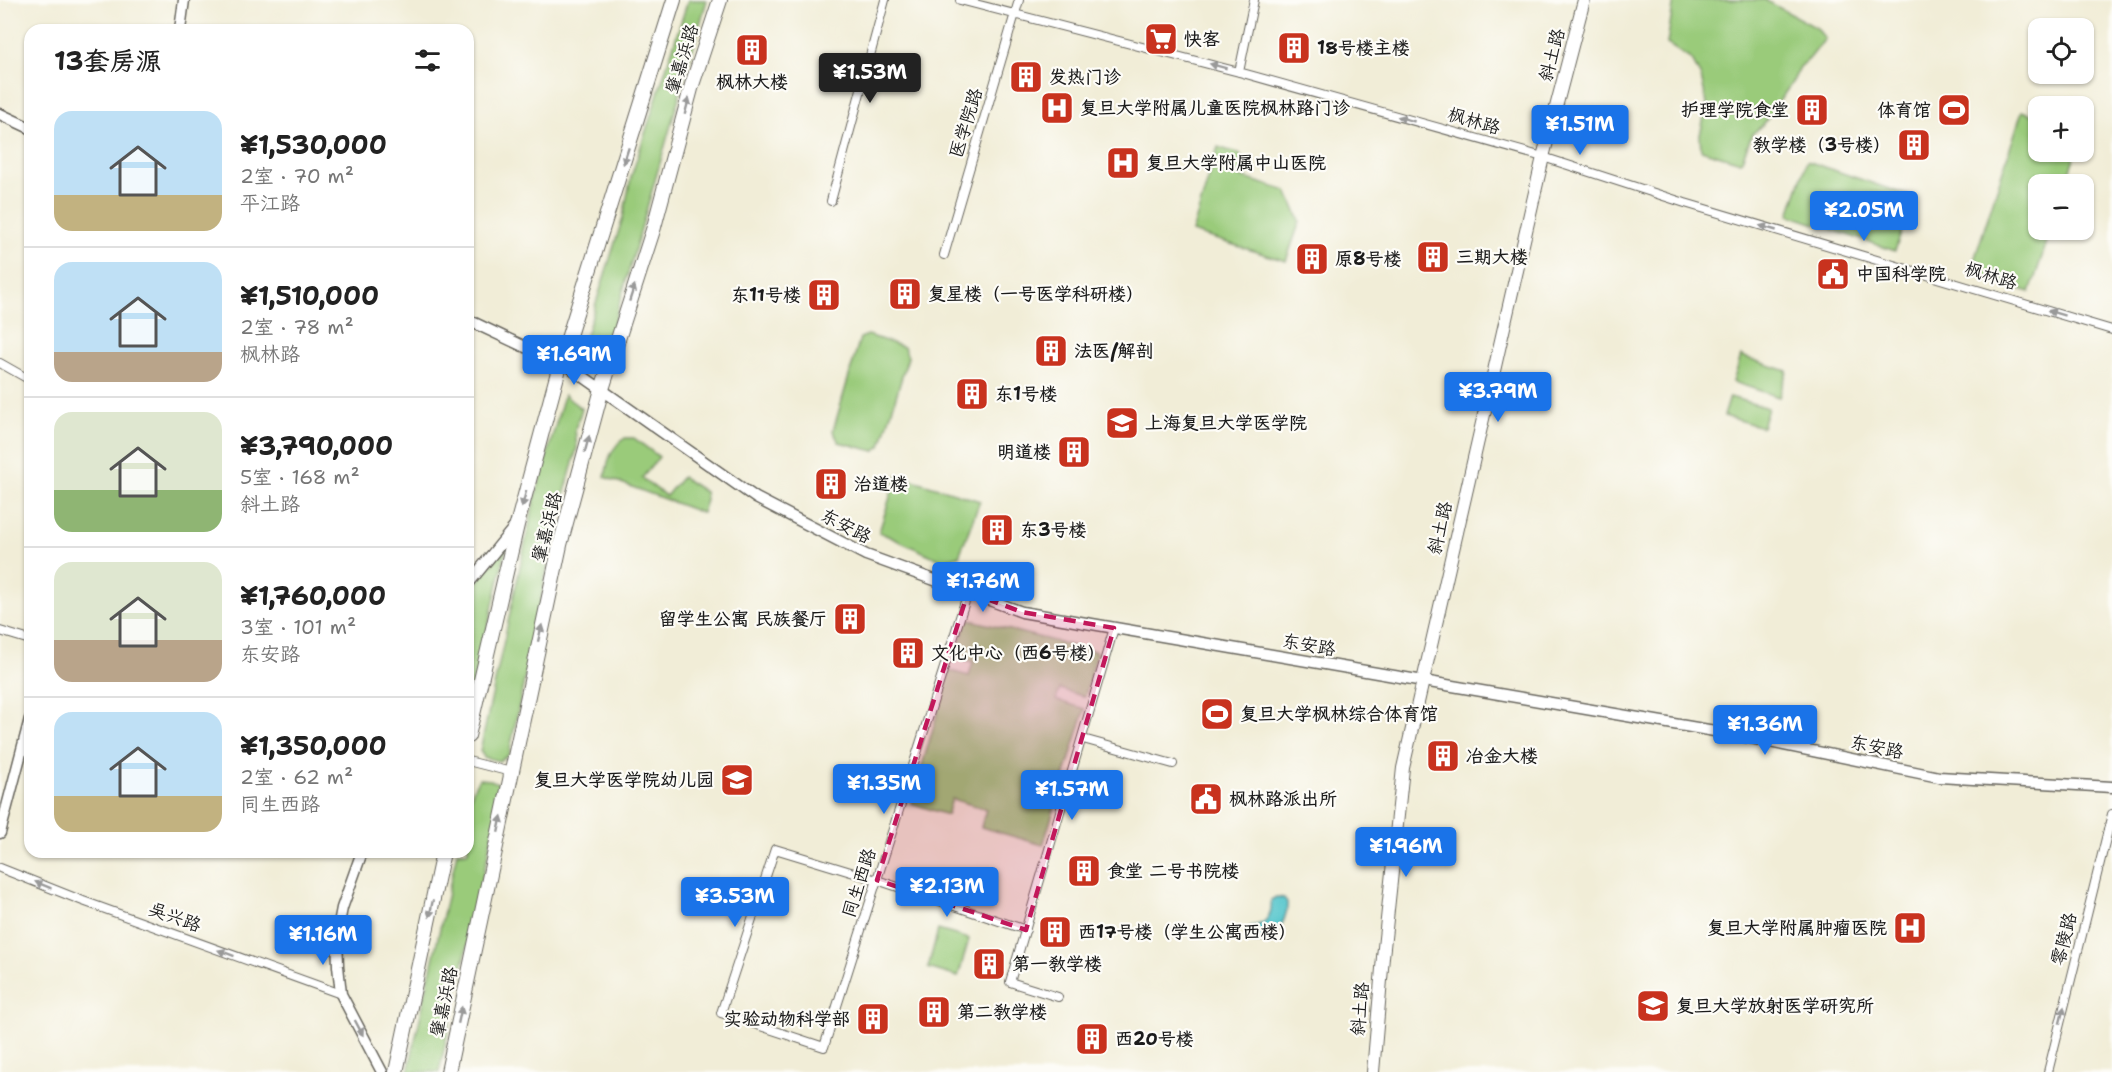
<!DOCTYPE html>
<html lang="zh">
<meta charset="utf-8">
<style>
:root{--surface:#fff;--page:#f6f6f6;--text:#222;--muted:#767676;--line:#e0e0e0;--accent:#1a73e8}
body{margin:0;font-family:"Shantell Sans","LXGW WenKai TC",sans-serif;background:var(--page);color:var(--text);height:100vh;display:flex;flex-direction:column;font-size:22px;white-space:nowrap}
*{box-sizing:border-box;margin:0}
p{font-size:20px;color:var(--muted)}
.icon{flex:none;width:33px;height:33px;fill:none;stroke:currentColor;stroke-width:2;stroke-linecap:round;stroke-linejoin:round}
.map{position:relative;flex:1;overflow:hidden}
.details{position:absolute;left:24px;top:24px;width:450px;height:834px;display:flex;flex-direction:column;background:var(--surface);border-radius:18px;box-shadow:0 2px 4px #0004}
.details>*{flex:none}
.buttons{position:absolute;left:2028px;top:18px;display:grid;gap:12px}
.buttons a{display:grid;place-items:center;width:66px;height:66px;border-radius:12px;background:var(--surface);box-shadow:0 2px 4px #0004;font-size:30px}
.price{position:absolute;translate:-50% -51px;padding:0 14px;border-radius:6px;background:var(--accent);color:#fff;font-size:20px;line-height:39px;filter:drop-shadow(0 2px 3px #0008)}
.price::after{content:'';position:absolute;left:50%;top:36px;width:18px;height:14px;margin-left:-9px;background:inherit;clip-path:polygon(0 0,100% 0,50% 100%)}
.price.current{background:#222;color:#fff}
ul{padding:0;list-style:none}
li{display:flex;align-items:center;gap:18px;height:150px;padding:0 30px}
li+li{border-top:2px solid var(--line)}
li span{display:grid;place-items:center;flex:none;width:168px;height:120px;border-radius:18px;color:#555}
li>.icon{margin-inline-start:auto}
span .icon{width:72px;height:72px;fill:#fffc;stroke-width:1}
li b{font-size:26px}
h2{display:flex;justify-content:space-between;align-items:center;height:72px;padding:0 30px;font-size:26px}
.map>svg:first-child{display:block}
</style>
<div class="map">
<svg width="2112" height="1072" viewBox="0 0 2112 1072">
<rect width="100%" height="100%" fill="#fdfcf7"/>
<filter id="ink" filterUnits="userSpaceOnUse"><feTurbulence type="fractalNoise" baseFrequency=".0167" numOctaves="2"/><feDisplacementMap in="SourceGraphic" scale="12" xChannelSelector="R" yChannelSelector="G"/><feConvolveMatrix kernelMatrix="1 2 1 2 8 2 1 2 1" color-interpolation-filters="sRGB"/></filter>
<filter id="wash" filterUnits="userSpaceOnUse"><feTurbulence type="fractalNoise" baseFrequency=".008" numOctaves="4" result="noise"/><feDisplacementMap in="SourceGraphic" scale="24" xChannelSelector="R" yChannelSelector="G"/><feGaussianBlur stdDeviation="1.35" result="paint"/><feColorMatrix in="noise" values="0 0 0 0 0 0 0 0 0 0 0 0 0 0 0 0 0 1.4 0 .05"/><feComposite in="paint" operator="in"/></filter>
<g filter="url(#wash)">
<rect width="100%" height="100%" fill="#f1edd7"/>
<!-- green -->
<path fill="#9acb7a" stroke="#5b744b" stroke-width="1.5" d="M688,0h19l-98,340c-7,7 -13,10 -23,5l-1,-7 38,-121 8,-40z
M1674,0h91l52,28 8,11 -15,19 -10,9 -7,14 -30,44 -11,9 -11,28 -40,-12 -1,-15 7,-31 -6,-27 -9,-17 -25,-16z
M2022,111l16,6v35h38l-11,32h-27v46h13l-21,62 -60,-19z
M1218,147l22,7 4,9 -3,14 46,14 13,30 -14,40 -94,-29z
M1807,161l106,36 -18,54 -106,-36z
M868,335l36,12 4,10 -27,89 -7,5 -35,-9 -6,-11 27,-93z
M1741,356l46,15 -8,26 -46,-15z
M564,395l18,14 -7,20 2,19 -22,81 -46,226 -10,6 -15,-4 -4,-6 54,-249z
M1730,397l38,11 -6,19 -38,-11z
M625,438h9l25,19 -17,21 24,18 16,-19 23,15 1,8 -4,13 -97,-36c3,-16 5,-29 20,-39z
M897,475l83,26 -21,55 -16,5 -64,-29z
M507,545l-39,168v-120z
M967,619l130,33 -12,45 -25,-8 -4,11 29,9 -42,136 -62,-18 5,-18 -34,-10 -5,16 -36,-12 39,-132 19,5 4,-14 -17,-5z
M479,779l12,1 8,4 2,12 -62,276h-31l49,-220h11c0,-25 -4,-52 11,-73z
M938,930l31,9 -11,38 -30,-9z"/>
<!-- water -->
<path fill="#5bc8ce" stroke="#3c7275" stroke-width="1.5" d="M1276,897l8,1 3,4c1,10 -4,25 -13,31 -5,3 -8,4 -12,9h-9l-3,-3 1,-5 -3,-2 3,-6c15,0 22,-12 20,-26z"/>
</g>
<g filter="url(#ink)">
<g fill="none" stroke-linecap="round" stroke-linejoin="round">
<defs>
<path id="minor" d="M960,0l279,72 304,85 142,46 427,127
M1239,72l15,-72
M831,201l54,-201
M944,255l75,-255
M0,363l30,17
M968,592l-144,455 -103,-34 54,-164 102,31 149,50
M0,631l30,9
M1083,739l90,25
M468,761l43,11
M0,868l83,33 258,93
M1058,997l-48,-15 104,-354
M2048,1072l64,-258"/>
<path id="tertiary" d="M180,30l4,-30
M0,114l30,14
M468,320l55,26 38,15 195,137 110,57 156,57 704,121 213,44 173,10
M468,584l48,-59
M0,833l30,-114
M362,852l-20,56 -5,26 1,32 3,28 41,78"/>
<path id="secondary" d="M1373,1072l10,-115 20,-189 140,-611 41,-157"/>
<path id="primary" d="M468,736l49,-211 44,-164 113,-361
M396,1072l47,-220
M448,1072l112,-527 42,-156 52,-162 38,-142 28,-85"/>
</defs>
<!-- minor casing -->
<use href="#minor" stroke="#67655d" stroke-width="10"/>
<!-- tertiary casing -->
<use href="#tertiary" stroke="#67655d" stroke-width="13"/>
<!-- secondary casing -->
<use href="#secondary" stroke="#67655d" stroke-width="14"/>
<!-- primary casing -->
<use href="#primary" stroke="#67655d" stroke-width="16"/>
<!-- minor -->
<use href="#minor" stroke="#fff" stroke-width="8"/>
<!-- tertiary -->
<use href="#tertiary" stroke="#fff" stroke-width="10"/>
<!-- secondary -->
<use href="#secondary" stroke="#fff" stroke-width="12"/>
<!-- primary -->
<use href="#primary" stroke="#fff" stroke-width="14"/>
</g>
<!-- one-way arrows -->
<defs><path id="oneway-solid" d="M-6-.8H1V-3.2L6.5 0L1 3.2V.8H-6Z" transform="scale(1.5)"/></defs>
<g fill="#999">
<use href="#oneway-solid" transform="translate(1218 66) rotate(-165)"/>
<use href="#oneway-solid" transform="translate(687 106) rotate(-75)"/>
<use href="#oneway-solid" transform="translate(1406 119) rotate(-164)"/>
<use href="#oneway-solid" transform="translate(626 156) rotate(108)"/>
<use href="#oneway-solid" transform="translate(1768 228) rotate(-164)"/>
<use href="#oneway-solid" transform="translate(632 293) rotate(-72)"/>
<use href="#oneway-solid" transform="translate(2056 313) rotate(-163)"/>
<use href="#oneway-solid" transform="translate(587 444) rotate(-75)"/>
<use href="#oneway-solid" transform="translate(524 499) rotate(105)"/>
<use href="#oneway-solid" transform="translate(540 633) rotate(-77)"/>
<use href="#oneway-solid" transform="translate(500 824) rotate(-78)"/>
<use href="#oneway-solid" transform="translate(43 885) rotate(-158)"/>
<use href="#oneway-solid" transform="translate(431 909) rotate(102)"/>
<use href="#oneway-solid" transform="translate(226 953) rotate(-160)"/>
<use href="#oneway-solid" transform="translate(460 1015) rotate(-78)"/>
<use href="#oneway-solid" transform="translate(2062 1015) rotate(-76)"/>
<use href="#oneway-solid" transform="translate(359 1028) rotate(62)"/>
</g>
</g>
<!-- marked area -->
<path fill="#c2185b" fill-opacity="0.2" stroke="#c2185b" stroke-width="4.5" stroke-dasharray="12 8" stroke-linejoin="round" d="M968,592l54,20 92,16 -88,302 -149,-50z"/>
<!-- icons -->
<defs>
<symbol id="supermarket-square" viewBox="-11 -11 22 22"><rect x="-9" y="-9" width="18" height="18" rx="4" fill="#c8321e" stroke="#fdfcf7"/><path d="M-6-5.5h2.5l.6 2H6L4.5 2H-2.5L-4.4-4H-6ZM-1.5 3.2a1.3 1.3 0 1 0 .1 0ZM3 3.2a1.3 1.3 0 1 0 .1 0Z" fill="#fff"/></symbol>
<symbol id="building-square" viewBox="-11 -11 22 22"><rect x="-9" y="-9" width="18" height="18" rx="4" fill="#c8321e" stroke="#fdfcf7"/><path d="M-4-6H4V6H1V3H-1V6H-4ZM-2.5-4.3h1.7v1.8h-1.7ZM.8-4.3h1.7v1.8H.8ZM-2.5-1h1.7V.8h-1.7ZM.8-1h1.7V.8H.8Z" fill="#fff"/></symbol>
<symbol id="hospital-square" viewBox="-11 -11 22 22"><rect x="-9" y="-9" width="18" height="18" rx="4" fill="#c8321e" stroke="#fdfcf7"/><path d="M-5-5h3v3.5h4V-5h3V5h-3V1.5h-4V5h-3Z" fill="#fff"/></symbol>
<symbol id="stadium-square" viewBox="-11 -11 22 22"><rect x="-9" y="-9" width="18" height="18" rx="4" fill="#c8321e" stroke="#fdfcf7"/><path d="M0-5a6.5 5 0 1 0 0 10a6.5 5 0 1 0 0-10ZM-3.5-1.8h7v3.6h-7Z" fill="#fff"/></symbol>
<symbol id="civic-square" viewBox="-11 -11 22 22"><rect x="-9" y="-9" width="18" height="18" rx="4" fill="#c8321e" stroke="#fdfcf7"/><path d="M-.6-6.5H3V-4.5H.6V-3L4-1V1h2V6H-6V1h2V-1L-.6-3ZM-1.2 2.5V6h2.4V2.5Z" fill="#fff"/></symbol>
<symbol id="school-square" viewBox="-11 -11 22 22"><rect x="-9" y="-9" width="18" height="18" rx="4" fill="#c8321e" stroke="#fdfcf7"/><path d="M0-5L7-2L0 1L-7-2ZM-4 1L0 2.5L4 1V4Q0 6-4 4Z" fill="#fff"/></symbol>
<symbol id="university-square" viewBox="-11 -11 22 22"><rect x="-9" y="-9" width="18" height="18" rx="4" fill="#c8321e" stroke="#fdfcf7"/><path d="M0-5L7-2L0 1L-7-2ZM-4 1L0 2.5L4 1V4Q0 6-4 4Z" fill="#fff"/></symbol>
</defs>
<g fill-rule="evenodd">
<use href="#supermarket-square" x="1142" y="20" width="38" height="38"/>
<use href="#building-square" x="1275" y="29" width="38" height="38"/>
<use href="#building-square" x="733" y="31" width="38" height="38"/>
<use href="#building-square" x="1007" y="58" width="38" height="38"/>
<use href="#hospital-square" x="1038" y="89" width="38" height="38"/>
<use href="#building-square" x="1793" y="91" width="38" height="38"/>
<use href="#stadium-square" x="1935" y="91" width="38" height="38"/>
<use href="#building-square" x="1895" y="126" width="38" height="38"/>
<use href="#hospital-square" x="1104" y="144" width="38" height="38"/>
<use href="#building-square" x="1414" y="238" width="38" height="38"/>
<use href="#building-square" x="1293" y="240" width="38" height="38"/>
<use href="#civic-square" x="1814" y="255" width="38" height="38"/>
<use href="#building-square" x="886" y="275" width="38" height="38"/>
<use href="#building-square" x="805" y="276" width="38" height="38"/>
<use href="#building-square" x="1032" y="332" width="38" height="38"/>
<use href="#building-square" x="953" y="375" width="38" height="38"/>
<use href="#school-square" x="1103" y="404" width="38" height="38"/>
<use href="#building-square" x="1055" y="433" width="38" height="38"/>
<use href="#building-square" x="812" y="465" width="38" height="38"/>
<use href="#building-square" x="978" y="511" width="38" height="38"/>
<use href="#building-square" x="831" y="600" width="38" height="38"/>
<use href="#building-square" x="889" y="634" width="38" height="38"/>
<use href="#stadium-square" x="1198" y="695" width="38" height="38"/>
<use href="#building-square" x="1424" y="737" width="38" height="38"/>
<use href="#school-square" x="718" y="761" width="38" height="38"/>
<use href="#civic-square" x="1187" y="780" width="38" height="38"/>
<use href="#building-square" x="1065" y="852" width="38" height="38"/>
<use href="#hospital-square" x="1891" y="909" width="38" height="38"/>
<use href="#building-square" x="1036" y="913" width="38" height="38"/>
<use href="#building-square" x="970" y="945" width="38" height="38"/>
<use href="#university-square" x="1634" y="987" width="38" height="38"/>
<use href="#building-square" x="915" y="993" width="38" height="38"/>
<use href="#building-square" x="854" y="1000" width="38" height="38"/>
<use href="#building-square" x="1073" y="1020" width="38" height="38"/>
</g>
<g text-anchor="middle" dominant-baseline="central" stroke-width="4.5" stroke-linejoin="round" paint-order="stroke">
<!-- poi labels -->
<g font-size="18" font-weight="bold" fill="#1c1c1c" stroke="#fdfcf7" text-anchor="start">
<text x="1184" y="39">快客</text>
<text x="1317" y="48">18号楼主楼</text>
<text x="1049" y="77">发热门诊</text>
<text x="752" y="82" text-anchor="middle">枫林大楼</text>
<text x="1080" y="108">复旦大学附属儿童医院枫林路门诊</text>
<text x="1789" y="110" text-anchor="end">护理学院食堂</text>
<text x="1931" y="110" text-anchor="end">体育馆</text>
<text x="1891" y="145" text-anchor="end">教学楼（3号楼）</text>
<text x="1146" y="163">复旦大学附属中山医院</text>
<text x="1456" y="257">三期大楼</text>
<text x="1335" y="259">原8号楼</text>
<text x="1856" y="274">中国科学院</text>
<text x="928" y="294">复星楼（一号医学科研楼）</text>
<text x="801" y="295" text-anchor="end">东11号楼</text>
<text x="1074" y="351">法医/解剖</text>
<text x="995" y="394">东1号楼</text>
<text x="1145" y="423">上海复旦大学医学院</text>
<text x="1051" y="452" text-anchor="end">明道楼</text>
<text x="854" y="484">治道楼</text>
<text x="1020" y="530">东3号楼</text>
<text x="827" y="619" text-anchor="end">留学生公寓 民族餐厅</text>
<text x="931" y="653">文化中心（西6号楼）</text>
<text x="1240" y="714">复旦大学枫林综合体育馆</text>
<text x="1466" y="756">冶金大楼</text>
<text x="714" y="780" text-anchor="end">复旦大学医学院幼儿园</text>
<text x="1229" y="799">枫林路派出所</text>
<text x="1107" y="871">食堂 二号书院楼</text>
<text x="1887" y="928" text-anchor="end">复旦大学附属肿瘤医院</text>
<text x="1078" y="932">西17号楼（学生公寓西楼）</text>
<text x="1012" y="964">第一教学楼</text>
<text x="1676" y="1006">复旦大学放射医学研究所</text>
<text x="957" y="1012">第二教学楼</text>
<text x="850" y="1019" text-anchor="end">实验动物科学部</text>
<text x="1115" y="1039">西20号楼</text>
</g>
<!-- street labels -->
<g font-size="18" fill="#1c1c1c" stroke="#fdfcf7">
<text transform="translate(1552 55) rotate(-75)">斜土路</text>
<text transform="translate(682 59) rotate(-73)">肇嘉浜路</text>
<text transform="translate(1474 121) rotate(16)">枫林路</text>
<text transform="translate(966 123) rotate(-73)">医学院路</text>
<text transform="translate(1991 276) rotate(17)">枫林路</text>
<text transform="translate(846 526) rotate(27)">东安路</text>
<text transform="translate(547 527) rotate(-76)">肇嘉浜路</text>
<text transform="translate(1440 528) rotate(-77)">斜土路</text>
<text transform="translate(1309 645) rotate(10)">东安路</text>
<text transform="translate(1877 747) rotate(12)">东安路</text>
<text transform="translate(859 883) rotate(-72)">同生西路</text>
<text transform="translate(175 917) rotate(20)">吴兴路</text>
<text transform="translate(2064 939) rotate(-76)">零陵路</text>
<text transform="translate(444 1002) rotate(-78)">肇嘉浜路</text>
<text transform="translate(1360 1009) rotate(-85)">斜土路</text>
</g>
</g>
</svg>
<div class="buttons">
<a><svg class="icon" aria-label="locate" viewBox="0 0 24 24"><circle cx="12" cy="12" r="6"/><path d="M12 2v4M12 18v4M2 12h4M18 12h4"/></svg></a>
<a>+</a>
<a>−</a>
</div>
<b class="price current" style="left:870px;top:104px">¥1.53M</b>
<b class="price" style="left:1580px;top:156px">¥1.51M</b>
<b class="price" style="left:1864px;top:242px">¥2.05M</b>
<b class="price" style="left:574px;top:386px">¥1.69M</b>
<b class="price" style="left:1498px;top:423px">¥3.79M</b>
<b class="price" style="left:983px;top:613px">¥1.76M</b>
<b class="price" style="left:1765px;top:756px">¥1.36M</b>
<b class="price" style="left:884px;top:815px">¥1.35M</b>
<b class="price" style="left:1072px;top:821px">¥1.57M</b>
<b class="price" style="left:1406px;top:878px">¥1.96M</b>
<b class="price" style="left:947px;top:918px">¥2.13M</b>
<b class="price" style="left:735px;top:928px">¥3.53M</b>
<b class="price" style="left:323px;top:966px">¥1.16M</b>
<section class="details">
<h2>13套房源<svg class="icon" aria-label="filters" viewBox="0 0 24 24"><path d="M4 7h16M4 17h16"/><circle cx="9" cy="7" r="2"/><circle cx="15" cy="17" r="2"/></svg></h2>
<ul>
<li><span style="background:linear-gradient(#bfe0f5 70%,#c2b280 0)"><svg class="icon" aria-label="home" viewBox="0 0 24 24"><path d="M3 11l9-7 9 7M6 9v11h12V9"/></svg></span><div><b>¥1,530,000</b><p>2室 · 70 m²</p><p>平江路</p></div></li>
<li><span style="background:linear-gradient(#bfe0f5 75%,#b9a48a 0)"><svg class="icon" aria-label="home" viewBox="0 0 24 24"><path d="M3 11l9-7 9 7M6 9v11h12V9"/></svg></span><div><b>¥1,510,000</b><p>2室 · 78 m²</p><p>枫林路</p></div></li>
<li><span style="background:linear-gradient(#dfe7d0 65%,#8fb573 0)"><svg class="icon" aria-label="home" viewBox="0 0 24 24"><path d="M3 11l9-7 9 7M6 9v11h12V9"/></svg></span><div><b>¥3,790,000</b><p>5室 · 168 m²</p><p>斜土路</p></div></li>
<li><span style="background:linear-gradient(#dfe7d0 65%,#b9a48a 0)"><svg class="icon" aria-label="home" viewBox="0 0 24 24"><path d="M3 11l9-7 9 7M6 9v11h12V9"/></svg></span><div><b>¥1,760,000</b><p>3室 · 101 m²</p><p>东安路</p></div></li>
<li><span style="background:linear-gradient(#bfe0f5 70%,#c2b280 0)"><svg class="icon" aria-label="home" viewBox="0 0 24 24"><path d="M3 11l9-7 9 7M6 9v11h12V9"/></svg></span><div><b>¥1,350,000</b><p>2室 · 62 m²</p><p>同生西路</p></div></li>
</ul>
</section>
</div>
